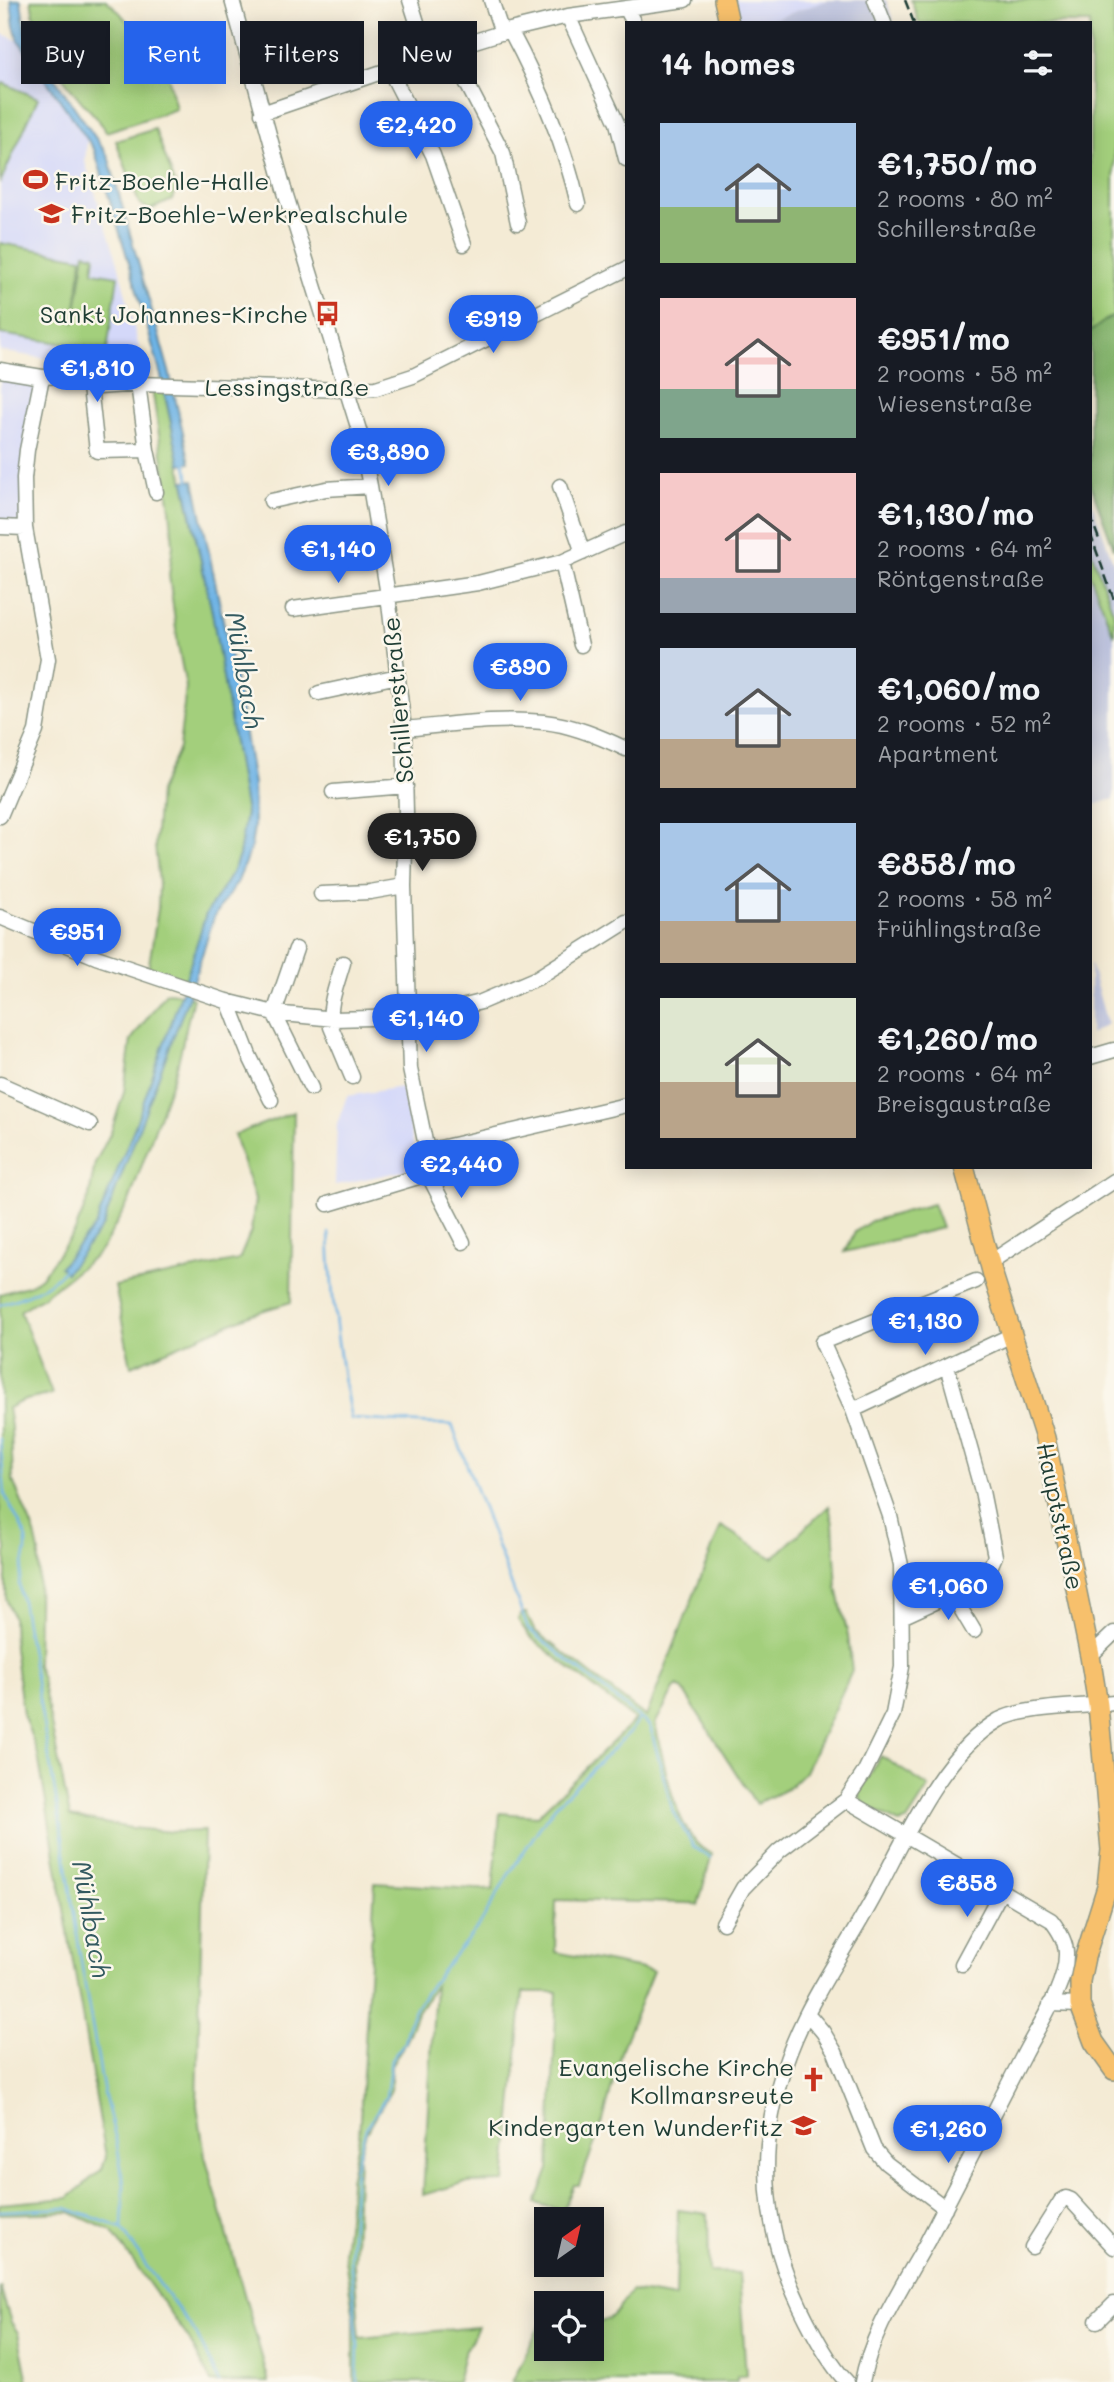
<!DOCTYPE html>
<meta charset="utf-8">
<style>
:root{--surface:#171b24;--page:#242831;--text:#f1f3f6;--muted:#9ea1a6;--accent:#2563eb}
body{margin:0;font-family:Mali,sans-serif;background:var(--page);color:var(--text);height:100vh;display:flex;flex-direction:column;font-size:26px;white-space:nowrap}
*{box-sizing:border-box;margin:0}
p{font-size:23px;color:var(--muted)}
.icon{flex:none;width:38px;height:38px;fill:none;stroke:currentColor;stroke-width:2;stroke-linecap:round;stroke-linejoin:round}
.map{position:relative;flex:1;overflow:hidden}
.drawer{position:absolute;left:625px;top:21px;width:467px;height:1148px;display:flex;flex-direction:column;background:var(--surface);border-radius:0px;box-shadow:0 4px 18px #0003}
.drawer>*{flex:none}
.hud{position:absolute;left:21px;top:21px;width:499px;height:63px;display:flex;gap:14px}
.needle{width:46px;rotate:34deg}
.buttons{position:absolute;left:534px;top:2207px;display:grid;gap:14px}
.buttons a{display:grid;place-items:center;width:70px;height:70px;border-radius:0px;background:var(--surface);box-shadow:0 4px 18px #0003;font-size:35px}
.price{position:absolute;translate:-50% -60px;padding:0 16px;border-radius:24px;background:var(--accent);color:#fff;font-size:23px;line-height:46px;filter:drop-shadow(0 2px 4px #0008)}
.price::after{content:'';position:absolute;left:50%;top:42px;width:21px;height:16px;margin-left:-10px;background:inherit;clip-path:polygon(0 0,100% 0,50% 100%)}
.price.selected{background:#222;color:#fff}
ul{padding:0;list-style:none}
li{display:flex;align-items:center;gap:21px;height:175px;padding:0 35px}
li span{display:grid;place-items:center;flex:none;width:196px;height:140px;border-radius:0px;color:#555}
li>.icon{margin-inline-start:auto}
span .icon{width:84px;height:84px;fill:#fffc;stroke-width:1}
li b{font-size:30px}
h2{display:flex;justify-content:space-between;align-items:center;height:84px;padding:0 35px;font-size:30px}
.pill{padding:0 24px;border-radius:0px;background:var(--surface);box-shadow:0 4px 18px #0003;font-size:24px;line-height:63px}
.pill.selected{background:var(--accent);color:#fff}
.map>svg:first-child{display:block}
</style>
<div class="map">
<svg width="1114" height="2382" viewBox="0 0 1114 2382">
<rect width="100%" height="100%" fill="#fbf7ec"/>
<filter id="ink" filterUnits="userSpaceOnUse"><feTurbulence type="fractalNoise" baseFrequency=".0143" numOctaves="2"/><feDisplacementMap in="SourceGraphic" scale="14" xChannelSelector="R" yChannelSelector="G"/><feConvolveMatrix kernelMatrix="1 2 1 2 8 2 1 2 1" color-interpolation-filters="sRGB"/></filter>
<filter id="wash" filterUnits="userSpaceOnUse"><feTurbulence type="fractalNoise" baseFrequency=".00686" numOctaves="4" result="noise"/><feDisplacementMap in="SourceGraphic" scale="28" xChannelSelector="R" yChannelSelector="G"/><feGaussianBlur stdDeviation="1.57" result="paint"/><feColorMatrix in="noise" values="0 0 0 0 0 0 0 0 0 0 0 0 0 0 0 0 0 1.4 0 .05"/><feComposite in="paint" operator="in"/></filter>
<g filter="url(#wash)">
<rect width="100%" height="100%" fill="#f4ebd5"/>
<!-- built -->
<path fill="#d4d8f9" d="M731,0h97l-65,23h-27z
M0,33l19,8 68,98 -2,23 33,101 21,85 -1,8 -11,9 -49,-1 -78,-13z
M0,370l42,7 -19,146 -23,-1z
M402,1087l16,81 -83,17 2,-61 10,-28z"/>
<!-- industrial -->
<path fill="#bdc3de" d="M828,0h58l8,23h-131z
M1090,498l24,66v50l-24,-66z
M1090,574l24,62v163l-24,7z
M1090,963l17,61 -17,10z"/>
<!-- green -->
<path fill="#a3cf7b" stroke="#618658" stroke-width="2" d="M31,0h75c22,17 37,43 50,67h10l10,42 -70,23c-5,-12 -15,-20 -24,-30 -28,-34 -45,-57 -51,-102z
M911,0h203v316l-24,16v-309h-171z
M3,83l35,15 -38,85v-95z
M155,129l21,57 -4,14 -23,10 -10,-7 -23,-62z
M0,243l82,15 -8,66 11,-71 10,2 -2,17 25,4 -11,74 -107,-16z
M163,387l49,225 34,201 -7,43 -7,17 -26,41 -20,66 -38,-10 10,-61 1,-26 -4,-37 4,-55 20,-43 7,-61 -8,-42 -9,-70 4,-30 -3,-36 -18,-121z
M1090,548l24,66v22l-24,-62z
M166,993l15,1 12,4 -16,69 -48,134 -27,48 -8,8 -51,40 -23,14 32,83 -30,7 -14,7 3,19 2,54 22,53 4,18 -2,113 5,14 28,138 61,11 41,4 32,-1 -7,274 8,51 64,226h-58l-22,-43 -78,-108 -41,-19 -70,2v-10l68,-6 34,-29 4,-12 -68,-402 -15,-41 -9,-66 -1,-31 -7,-19v-50l-6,-26v-228l30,-9 12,-9 33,-45 14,-34 6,-34 16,-31 13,-40 7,-52z
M294,1112l-3,190 -39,12 -121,52 -16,-80 124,-26 12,-29 4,-31 -21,-65z
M933,1204l9,24 -97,24 10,-20 16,-11z
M829,1506l4,18 4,64 11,48 4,35 -47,101 -16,16 -33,16 -73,-114 -5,-4 -4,3 -19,35c9,36 20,116 57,130l-14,51 -10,-2 -132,-3 -1,52 98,19 -31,77 -19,73 -24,64h-5l-11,26 -27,-8 13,-34 8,-177h-34l-18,190 -42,1 -40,12 12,-209 -18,27 -11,28 -15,25v24l-25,43 -7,22 -5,110 6,73 118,-11 -14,27 -7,28h-103v-65l-10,-64 5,-44 1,-29 9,-44 16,-253 118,7 7,-77 37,3 98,-96 -105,-83 -12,-17 4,-7h4l8,17 112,87 75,-191 52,32z
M881,1756l48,31 -22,34 -8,2 -37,-19 -3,-11z
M678,2210l30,4 1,58 30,1 7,102 -9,2v5h-225l34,-69v35h46v-26l5,2 13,-6 8,-8 13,-19 45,7z
M0,2287l11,35 7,11 10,49h-21l-7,-7z"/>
<!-- forest -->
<path fill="#82b26b" stroke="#507850" stroke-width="2" d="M1114,316v233l-24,-66v-151l17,-13z"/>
<!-- water -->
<path fill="#6eb3e5" stroke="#46788c" stroke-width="2" d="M11,0h10l4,31 6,13 77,112 61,215 21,92 -10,1 -19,-88 -31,-110 -36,-117 -75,-108 -5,-15z
M194,480l45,217 14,87 1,43 -3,20 -13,34 -24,36 -24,76 -88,234 -36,46 -6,-6 35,-41 40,-100 46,-132 25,-80 26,-41 7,-17 7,-43 -34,-201 -28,-131z"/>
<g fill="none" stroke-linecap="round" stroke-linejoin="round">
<!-- stream -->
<path stroke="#6eb3e5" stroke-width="2.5" d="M185,460l4,21
M329,1233c2,64 9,123 22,186l101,6 76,204 122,97 23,86 21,35 17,11
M0,1305c23,-8 47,-16 64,-35
M0,1439l5,56 21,41v14l-7,33 42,244 22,147 21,119 12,47 8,44 -2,44 23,36 52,71 22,47
M0,2211l66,-3 56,20
M357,2382l1,-37 -8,-87 5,-91 11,-39 20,-31 5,-37 13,-17 4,-18 10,-21 15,-22 48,-59 26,-46 35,-53 13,-18 75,-74 9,-13"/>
</g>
</g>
<g filter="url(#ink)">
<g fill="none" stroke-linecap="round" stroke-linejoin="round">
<defs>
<path id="minor" d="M232,0l52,189 75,241 11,56 18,109 16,134 2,84 -2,73 6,183 17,82 1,23 35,68
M410,0l18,57
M491,0l11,33
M875,0l9,23
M627,10l7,13
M568,16l49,107 9,36
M510,30c30,56 54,112 68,174
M449,49l54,104 15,70
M389,69l44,86 31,89
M262,113l187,-64 61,-19 58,-14 117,-16
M0,370l42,7 65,-3 23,9
M67,377l32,10 39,-3 208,6 30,-2 37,-12 213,-107
M90,386l7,65 50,-1 -9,-66
M147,450l9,42
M560,486l23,67
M271,501l55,-12 44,-3
M0,527l25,1
M562,562l19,83
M293,609l185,-26 84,-21 64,-29
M319,693l79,-17
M404,729c46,-4 94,-12 140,-7 29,3 57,15 82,27
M333,792l73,-6
M0,816l36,-85 12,-72 -23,-131 -1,-50 3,-28 15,-73
M321,894l49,-2 34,-6
M0,917l96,40 130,44 48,12 60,6 73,-2 30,-4 44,-11 56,-24 89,-56
M296,949l-22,64 37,75
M343,963c-6,21 -15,42 -12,64l21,50
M228,1001l21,54 22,45
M1090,1057l24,-7
M0,1084l90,40
M427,1151l199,-46
M328,1204l100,-30
M989,1263l125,-82
M853,1410l159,-75
M952,1594l22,37
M904,1616l48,-22 37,-24 6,-14 -13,-65 -35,-125
M1090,1656l24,-23
M846,1800l205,120c7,9 15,21 15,33 1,32 -29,75 -43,103 -32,62 -64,124 -96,186 -24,44 -56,90 -65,140
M723,1923l20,-35 36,-37 67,-51 18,-27 29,-59 9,-47 -1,-102 -11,-49 -37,-106 -31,-68 154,-61
M962,1964l40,-74
M1050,2004l30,1
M807,2013l16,19 12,20 39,97 12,14 59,45
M1032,2247l29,-46 5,-3 5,2 43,47
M1097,2321l17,-17
M847,2382c-21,-21 -47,-73 -58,-101 -36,-92 -26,-179 17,-266 21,-42 49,-82 71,-124 29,-55 66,-139 122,-171 26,-14 84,-13 115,-17"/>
<path id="major" d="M724,0l5,23
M964,1167l29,108 52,163 45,218 8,49 13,145 -4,37 -22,70 -5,24v24l14,37 20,28"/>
</defs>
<!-- minor casing -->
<use href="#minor" stroke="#8a9484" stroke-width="17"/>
<!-- major casing -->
<use href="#major" stroke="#8a9484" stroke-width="22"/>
<!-- minor -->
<use href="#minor" stroke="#fff" stroke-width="14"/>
<!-- major -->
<use href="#major" stroke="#f7c06c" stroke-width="19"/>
<!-- rail -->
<path stroke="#1f3d34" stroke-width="2.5" stroke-dasharray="10 5" stroke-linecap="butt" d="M905,0l9,23
M1090,515l10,27
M1090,533l24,67"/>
</g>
</g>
<!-- icons -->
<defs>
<symbol id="stadium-bare" viewBox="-9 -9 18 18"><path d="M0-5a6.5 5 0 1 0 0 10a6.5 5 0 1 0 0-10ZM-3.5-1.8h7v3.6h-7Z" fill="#c8321e" stroke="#fbf7ec" stroke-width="2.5" paint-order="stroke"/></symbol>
<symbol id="school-bare" viewBox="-9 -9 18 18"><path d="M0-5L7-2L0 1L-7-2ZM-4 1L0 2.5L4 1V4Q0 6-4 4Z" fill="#c8321e" stroke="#fbf7ec" stroke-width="2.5" paint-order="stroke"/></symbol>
<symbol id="bus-bare" viewBox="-9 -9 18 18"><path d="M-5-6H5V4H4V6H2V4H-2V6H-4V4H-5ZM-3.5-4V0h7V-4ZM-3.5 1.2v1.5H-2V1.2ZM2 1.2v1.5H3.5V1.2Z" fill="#c8321e" stroke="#fbf7ec" stroke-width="2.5" paint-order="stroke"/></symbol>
<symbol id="church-bare" viewBox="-9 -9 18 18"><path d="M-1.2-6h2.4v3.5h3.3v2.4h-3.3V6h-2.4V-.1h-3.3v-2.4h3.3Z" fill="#c8321e" stroke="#fbf7ec" stroke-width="2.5" paint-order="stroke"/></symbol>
</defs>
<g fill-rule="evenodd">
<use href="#stadium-bare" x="18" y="162" width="35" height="35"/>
<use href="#school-bare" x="34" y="196" width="35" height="35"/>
<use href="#bus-bare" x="310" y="296" width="35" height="35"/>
<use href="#church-bare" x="796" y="2062" width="35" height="35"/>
<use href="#school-bare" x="786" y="2108" width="35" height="35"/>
</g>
<g text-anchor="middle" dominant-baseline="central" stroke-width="5" stroke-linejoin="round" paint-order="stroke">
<!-- poi labels -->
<g font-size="24" fill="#1f3d34" stroke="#fbf7ec" text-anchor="end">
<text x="55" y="180" text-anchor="start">Fritz-Boehle-Halle</text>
<text x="71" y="213" text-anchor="start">Fritz-Boehle-Werkrealschule</text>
<text x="308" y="313">Sankt Johannes-Kirche</text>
<text x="794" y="2066">Evangelische Kirche<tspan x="794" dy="28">Kollmarsreute</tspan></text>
<text x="783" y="2126">Kindergarten Wunderfitz</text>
</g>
<!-- street labels -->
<g font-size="24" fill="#1f3d34" stroke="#fbf7ec">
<text x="287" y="386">Lessingstraße</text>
<text transform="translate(397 700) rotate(-95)">Schillerstraße</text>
<text transform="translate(1061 1516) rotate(78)">Hauptstraße</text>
</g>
<!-- water labels -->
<g font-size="26" font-style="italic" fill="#335a60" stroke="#fbf7ec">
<text transform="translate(245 670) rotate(80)">Mühlbach</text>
<text transform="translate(92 1919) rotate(80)">Mühlbach</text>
</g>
</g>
</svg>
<div class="buttons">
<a><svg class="needle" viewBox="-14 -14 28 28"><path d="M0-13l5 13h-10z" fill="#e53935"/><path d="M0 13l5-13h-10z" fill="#9ea1a6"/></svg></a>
<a><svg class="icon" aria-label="locate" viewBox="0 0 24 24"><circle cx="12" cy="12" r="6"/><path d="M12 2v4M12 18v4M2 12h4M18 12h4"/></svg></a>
</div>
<b class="price" style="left:416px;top:161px">€2,420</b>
<b class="price" style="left:493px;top:355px">€919</b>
<b class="price" style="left:97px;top:404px">€1,810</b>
<b class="price" style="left:388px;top:488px">€3,890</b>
<b class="price" style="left:338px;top:585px">€1,140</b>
<b class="price" style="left:520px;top:703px">€890</b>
<b class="price selected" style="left:422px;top:873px">€1,750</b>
<b class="price" style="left:77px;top:968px">€951</b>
<b class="price" style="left:426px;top:1054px">€1,140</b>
<b class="price" style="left:461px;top:1200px">€2,440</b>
<b class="price" style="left:925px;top:1357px">€1,130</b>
<b class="price" style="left:948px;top:1622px">€1,060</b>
<b class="price" style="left:967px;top:1919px">€858</b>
<b class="price" style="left:948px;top:2165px">€1,260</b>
<div class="hud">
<a class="pill">Buy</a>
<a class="pill selected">Rent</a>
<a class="pill">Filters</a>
<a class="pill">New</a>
</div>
<section class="drawer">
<h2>14 homes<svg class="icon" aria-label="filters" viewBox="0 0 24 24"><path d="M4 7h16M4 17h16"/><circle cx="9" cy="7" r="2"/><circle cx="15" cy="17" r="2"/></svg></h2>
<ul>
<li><span style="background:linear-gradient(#a9c7e8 60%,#8fb573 0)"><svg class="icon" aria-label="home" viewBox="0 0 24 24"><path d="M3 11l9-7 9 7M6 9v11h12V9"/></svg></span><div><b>€1,750/mo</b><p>2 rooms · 80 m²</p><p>Schillerstraße</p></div></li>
<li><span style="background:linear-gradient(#f6c9c9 65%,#7fa58c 0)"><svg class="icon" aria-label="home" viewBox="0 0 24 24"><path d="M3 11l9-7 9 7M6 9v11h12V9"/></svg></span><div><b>€951/mo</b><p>2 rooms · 58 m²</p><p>Wiesenstraße</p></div></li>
<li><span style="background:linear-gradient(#f6c9c9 75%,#9aa5b1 0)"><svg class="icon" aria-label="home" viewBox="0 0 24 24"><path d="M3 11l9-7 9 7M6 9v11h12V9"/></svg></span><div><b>€1,130/mo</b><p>2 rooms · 64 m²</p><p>Röntgenstraße</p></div></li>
<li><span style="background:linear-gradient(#c9d6e8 65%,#b9a48a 0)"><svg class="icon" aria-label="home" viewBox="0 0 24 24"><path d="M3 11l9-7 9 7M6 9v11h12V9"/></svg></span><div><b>€1,060/mo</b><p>2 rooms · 52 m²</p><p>Apartment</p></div></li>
<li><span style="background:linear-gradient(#a9c7e8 70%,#b9a48a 0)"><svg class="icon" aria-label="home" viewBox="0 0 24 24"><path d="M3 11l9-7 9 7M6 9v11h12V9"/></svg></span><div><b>€858/mo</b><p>2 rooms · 58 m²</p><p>Frühlingstraße</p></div></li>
<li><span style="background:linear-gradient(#dfe7d0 60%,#b9a48a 0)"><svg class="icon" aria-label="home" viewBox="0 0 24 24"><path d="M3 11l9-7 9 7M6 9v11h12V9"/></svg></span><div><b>€1,260/mo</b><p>2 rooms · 64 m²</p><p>Breisgaustraße</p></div></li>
</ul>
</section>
</div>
